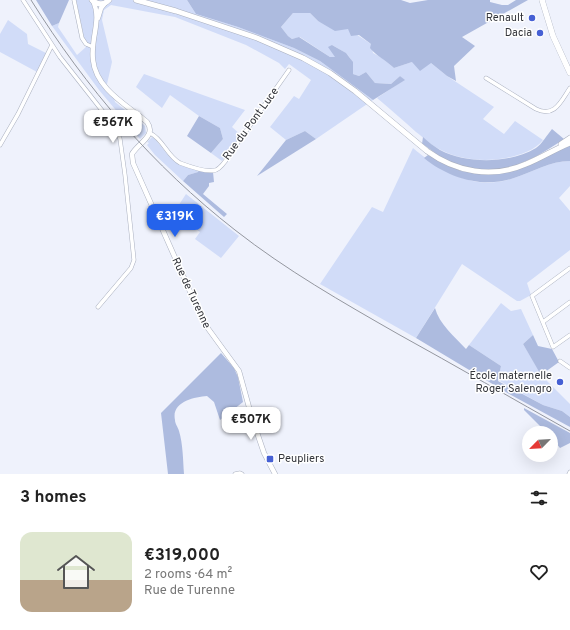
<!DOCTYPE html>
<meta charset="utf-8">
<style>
:root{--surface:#fff;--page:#f2f2f2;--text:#222;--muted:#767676;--accent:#2563eb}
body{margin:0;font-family:Overpass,sans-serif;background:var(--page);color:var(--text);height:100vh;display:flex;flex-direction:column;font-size:15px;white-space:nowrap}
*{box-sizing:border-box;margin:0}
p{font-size:13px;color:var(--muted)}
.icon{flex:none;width:22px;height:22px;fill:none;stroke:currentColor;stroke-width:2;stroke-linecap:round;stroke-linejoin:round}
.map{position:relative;height:474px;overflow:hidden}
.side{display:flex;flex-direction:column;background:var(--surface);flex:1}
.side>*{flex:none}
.needle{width:26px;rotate:246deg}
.fabs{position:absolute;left:522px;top:426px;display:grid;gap:8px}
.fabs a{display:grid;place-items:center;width:36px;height:36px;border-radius:50%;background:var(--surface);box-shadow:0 4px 16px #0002;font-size:20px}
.price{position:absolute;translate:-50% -34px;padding:0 9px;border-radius:8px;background:#fff;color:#222;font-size:13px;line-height:26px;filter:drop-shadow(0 1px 2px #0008)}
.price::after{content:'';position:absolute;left:50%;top:24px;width:12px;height:9px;margin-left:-6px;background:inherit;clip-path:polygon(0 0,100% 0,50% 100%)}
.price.current{background:var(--accent);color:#fff}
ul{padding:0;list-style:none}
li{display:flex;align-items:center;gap:12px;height:100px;padding:0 20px}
li span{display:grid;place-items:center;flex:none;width:112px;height:80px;border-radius:12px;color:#555}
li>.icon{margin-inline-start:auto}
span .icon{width:48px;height:48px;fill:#fffc;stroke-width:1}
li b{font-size:17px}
h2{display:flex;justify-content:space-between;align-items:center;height:48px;padding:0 20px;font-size:17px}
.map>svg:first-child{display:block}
</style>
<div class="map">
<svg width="570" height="474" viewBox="0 0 570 474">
<rect width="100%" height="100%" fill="#eff2fc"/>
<!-- green -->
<path fill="#d1dcf8" d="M76,0h111l9,14 42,13 56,21 26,13 53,39 -57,39 -11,-8 -19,9 -16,-13 24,-31 5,3 12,-19 -22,-16 -4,5 -6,-6 -33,-18 -71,-28 -64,-12 -7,5 -2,10 10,42 -5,22 -3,4 10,10 1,4 30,24 1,7 -6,6 -41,-49 -47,-64 7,-3 -1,4 19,28 9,-8z
M293,13h17l8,8 30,8 23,15 2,9 9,5 12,10 18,-6 19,1 16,13 47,31 -11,12 21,15 11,-13 28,19c-9,11 -23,15 -37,18 -22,4 -45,2 -65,-8 -9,-4 -17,-12 -25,-18 -13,-12 -26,-23 -39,-34l27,-18 -4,-4 -9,8 -16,-1 -9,-11 -7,4 -6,-2c0,-19 -5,-20 -21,-29l4,13 -6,-1 -30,-20 -8,2 -4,-3 -7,-9z
M8,20l19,14 1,10 18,9 -9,19 -37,-20v-18z
M144,74l101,36 -13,17 9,8 -19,26 -11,-8 12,-14 -3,-11 -21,-12 -29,-21 -8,13 -26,-21z
M152,137l3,2 13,16 8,7 23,8 -1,2 -10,3 -5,6 -28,-26 -8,-10 2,-2 -2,-1z
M413,148c28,24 63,44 101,30 19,-6 36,-17 56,-17v25l-11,12 11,13v39l-43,33 4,12 -11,6h-3l-55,-37 -46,74 -96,-54 52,-77 11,5z
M186,194l53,42 -18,22 -26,-19 5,-7 -12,-9 6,-8 -4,-3 -13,14 -8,-6z
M501,303l10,8 10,-2 12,26 -10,9 20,33 27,27v13l-8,-6 -19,-6 -45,-25 3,-14 -32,-21z"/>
<!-- forest -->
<path fill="#adbbdf" d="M36,0h33l-10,23 -7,3z
M187,0h214l9,3 18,-3h62v2l12,3h6l8,-5h12l-66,37 13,9 -21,20 2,15 -9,-5 -16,-13 -11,8 -8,-9 -18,6c-6,-6 -20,-14 -24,-20l1,-4 -12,-9 -8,1 -3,-7 -13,2 -17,-10 -8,-8h-17l-12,14 7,9 4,3 7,-2 31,20h5l-7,-10 4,-2 14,8 7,9v12l6,2 7,-4 9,11 16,1 9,-8 5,4 -32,20 -53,-39 -26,-13 -56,-21 -42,-13z
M199,116l21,12 3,11 -12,14 -24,-17z
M552,129l12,10c-38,26 -71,42 -116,22 -9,-4 -17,-12 -26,-17l1,-7c5,5 11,9 17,13 27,14 69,14 96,-2 6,-4 11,-13 16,-19z
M305,131l11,8 -59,37 29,-36z
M570,145v16c-20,0 -37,11 -56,17 -30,11 -66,0 -90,-20l4,-3 17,9 16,7 32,3z
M199,170l14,2 1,10 -5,1v3l-6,8 24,20 -3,3 -41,-36 5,-6 10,-3z
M435,308c4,16 20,29 31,41l3,-4 32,21 -3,15 45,24 19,6 8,6v10l-59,-32 -95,-57z
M533,335l5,11 14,3 7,13 -18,13 -18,-31z
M221,353l13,15 4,9 5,25 -23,18 -6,-18 -7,-6c-13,1 -36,6 -32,24 0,4 3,7 4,11 4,13 4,29 5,43h-16l-7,-61z
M524,408l46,25v10l-10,5 -9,-11v-4h-4l-23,-23z"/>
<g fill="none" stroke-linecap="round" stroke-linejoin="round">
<defs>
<path id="minor" d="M23,0l37,57 55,70 5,12 5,36 9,85 -3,8 -33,39
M74,0l8,38 4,6 7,3
M486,78l50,31c19,9 25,-8 34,-21
M150,133c13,6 17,23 30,30 8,3 28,10 36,7 7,-3 12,-13 16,-19 19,-27 38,-54 57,-81
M0,145l18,-31 34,-69
M570,268l-38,28 21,51 17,-12
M543,322l27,-20
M560,361l10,7
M235,474l5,-1 2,1
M569,474l1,-2"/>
<path id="tertiary" d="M93,1c6,12 3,25 1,37 -1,7 -2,15 -1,22 3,29 34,45 54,62 10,14 -9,21 -15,32l1,9 71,160 35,48 13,47 12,35 11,21
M98,18l3,-10 4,-5"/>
<path id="secondary" d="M92,0c6,5 12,5 17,0
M136,0l40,11 81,27 46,20 27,15 25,18 72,60c29,21 65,28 99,13 15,-6 29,-15 44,-21
M561,144l9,-6"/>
<path id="primary" d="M542,0l11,36 17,37"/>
</defs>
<!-- minor casing -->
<use href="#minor" stroke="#aab0bf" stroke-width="4.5"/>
<!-- tertiary casing -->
<use href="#tertiary" stroke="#aab0bf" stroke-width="5.5"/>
<!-- secondary casing -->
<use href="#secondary" stroke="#aab0bf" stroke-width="6"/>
<!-- primary casing -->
<use href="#primary" stroke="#aab0bf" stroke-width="6"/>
<!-- minor -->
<use href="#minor" stroke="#fff" stroke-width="3.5"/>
<!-- tertiary -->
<use href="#tertiary" stroke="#fff" stroke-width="4.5"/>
<!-- secondary -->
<use href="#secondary" stroke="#fff" stroke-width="5"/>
<!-- primary -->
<use href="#primary" stroke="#fff" stroke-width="5.5"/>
<!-- rail -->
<path stroke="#94979f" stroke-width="1" d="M31,0c55,88 122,166 204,230 51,40 107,72 163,104 58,32 115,65 172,97"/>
</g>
<!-- markers -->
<g fill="#4660d4" stroke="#fff" stroke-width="1.5">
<circle cx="532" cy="18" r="4"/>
<circle cx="540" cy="33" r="4"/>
<circle cx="560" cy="382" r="4"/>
<rect x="266" y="455" width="8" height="8" rx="2"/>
</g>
<g text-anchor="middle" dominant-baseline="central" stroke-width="3" stroke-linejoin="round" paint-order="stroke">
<!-- poi labels -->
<g font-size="11" fill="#33353b" stroke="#fff" text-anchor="end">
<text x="524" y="18">Renault</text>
<text x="532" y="33">Dacia</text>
<text x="552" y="376">École maternelle<tspan x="552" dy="13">Roger Salengro</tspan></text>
<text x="278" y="459" text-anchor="start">Peupliers</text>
</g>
<!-- street labels -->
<g font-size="11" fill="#33353b" stroke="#fff">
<text transform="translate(251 124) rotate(-54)">Rue du Pont Luce</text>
<text transform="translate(191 293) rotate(65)">Rue de Turenne</text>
</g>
</g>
</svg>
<div class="fabs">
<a><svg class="needle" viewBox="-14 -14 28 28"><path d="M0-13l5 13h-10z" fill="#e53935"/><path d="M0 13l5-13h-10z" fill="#767676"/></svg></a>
</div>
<b class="price" style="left:113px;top:144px">€567K</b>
<b class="price current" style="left:175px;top:238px">€319K</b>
<b class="price" style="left:251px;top:441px">€507K</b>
</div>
<section class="side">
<h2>3 homes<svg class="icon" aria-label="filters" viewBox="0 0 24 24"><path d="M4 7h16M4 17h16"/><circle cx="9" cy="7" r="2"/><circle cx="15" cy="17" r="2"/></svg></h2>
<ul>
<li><span style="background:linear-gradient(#dfe7d0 60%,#b9a48a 0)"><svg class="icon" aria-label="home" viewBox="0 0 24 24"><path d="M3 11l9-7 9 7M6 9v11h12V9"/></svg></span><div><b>€319,000</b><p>2 rooms · 64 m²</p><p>Rue de Turenne</p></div><svg class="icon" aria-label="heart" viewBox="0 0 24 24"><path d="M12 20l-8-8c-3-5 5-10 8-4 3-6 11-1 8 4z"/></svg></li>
</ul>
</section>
